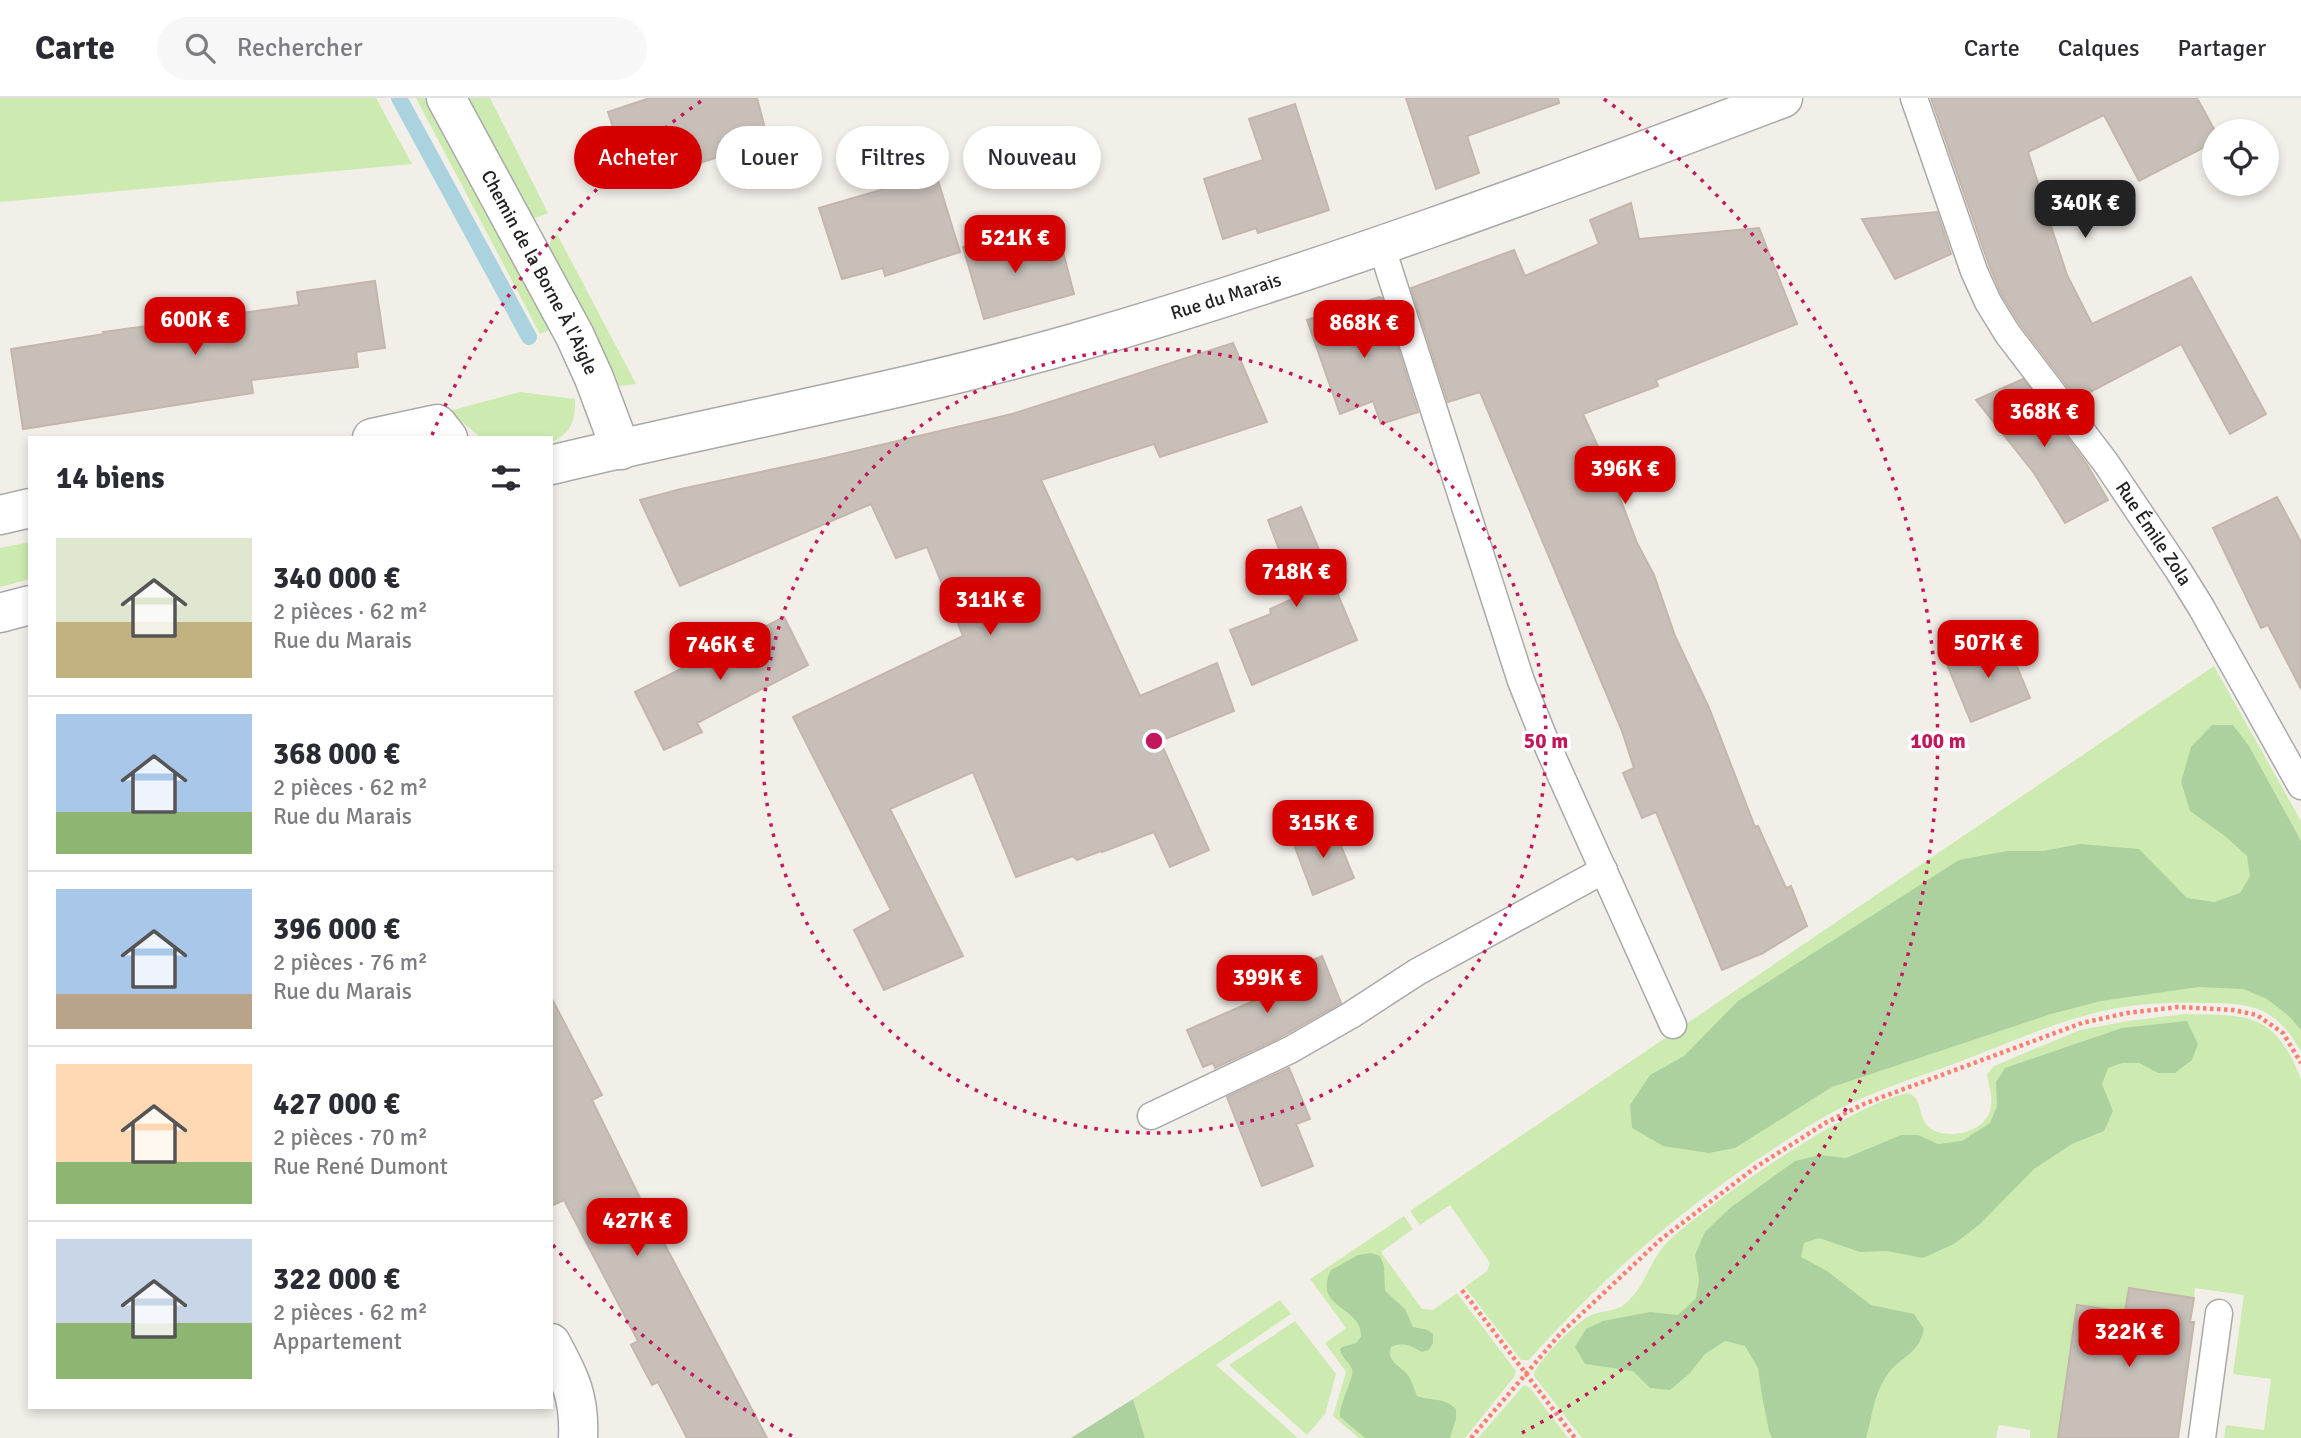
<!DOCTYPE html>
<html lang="fr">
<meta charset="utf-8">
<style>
:root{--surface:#fff;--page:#f7f7f7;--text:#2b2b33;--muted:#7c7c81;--line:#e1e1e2;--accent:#d40000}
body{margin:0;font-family:Signika,sans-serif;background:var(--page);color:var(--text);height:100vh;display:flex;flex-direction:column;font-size:26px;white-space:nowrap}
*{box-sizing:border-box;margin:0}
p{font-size:23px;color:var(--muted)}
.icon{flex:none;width:38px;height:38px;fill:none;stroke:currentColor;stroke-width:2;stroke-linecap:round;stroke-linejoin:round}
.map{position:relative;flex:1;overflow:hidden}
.panel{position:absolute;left:28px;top:338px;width:525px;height:973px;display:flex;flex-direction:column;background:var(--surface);border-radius:0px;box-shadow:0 4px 10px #0003}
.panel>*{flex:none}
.top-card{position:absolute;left:574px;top:28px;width:665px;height:63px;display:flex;gap:14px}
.fabs{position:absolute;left:2202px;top:21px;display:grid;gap:14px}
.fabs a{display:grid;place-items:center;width:77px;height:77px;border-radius:50%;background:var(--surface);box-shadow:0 4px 10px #0003;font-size:35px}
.price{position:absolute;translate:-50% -60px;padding:0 16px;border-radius:14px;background:var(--accent);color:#fff;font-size:23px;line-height:46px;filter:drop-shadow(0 2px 4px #0008)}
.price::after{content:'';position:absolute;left:50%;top:42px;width:21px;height:16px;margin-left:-10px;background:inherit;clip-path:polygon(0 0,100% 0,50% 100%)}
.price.active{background:#222;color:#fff}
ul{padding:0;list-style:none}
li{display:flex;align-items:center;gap:21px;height:175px;padding:0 28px}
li+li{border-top:2px solid var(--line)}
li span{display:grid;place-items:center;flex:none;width:196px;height:140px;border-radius:0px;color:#555}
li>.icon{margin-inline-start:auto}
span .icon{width:84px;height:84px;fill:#fffc;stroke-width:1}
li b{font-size:30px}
h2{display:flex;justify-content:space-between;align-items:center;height:84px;padding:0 28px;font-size:30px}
.pill{padding:0 24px;border-radius:32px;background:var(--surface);box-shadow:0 4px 10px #0003;font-size:24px;line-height:63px}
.pill.active{background:var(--accent);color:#fff}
header{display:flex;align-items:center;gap:42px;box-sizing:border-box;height:98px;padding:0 35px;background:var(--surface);border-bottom:2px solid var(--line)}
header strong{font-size:33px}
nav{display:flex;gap:38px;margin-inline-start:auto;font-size:24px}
.search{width:490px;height:63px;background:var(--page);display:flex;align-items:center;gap:18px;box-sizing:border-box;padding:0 24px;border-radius:38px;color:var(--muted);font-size:26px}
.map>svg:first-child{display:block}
</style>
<header>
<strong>Carte</strong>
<div class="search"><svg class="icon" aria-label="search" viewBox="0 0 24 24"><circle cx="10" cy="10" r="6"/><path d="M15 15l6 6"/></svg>Rechercher</div>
<nav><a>Carte</a><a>Calques</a><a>Partager</a></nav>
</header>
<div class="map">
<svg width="2301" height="1340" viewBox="0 0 2301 1340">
<rect width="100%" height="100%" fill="#f2efe9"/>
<!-- grass -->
<path fill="#cdebb0" d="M0,0h376l36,66 -412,38z
M416,0h16l120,231 -12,5z
M465,0h25l58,115 -12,5 -5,-2z
M557,136l79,150 -16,2 -3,-3 -68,-133 2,-11z
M520,294l55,7c1,20 -4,35 -24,43v-4l-71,-1 -31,-26z
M30,444v37l-30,8v-39z
M2214,568l87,155v230c-9,-14 -17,-27 -31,-36 -18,-12 -45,-12 -67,-12 -33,-1 -66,0 -100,8 -49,11 -97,33 -144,51 -38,14 -77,26 -114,44 -31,15 -61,36 -90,55 -84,57 -160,124 -226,199h-8l-56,-73 22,-16 3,-8 -40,-58 -30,20 -10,-14z
M2185,916c65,1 90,-1 116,65v359h-77l2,-13 38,5 7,-51 -38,-5 11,-79 -49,-7 -1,10 -65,-10 -4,24 -48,-7 -19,133h-28v-8l-31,-5 -3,13h-414l-48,-62c1,-14 44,-55 57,-61 12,-5 25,-3 35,-12 18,-15 23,-40 38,-57 13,-15 30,-26 45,-38 43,-33 87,-62 134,-88 20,-10 42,-22 64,-27 18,4 9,29 26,37 20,10 54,1 58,-23 2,-12 -3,-22 -4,-33l7,-8 86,-36 48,-9z
M1404,1118l9,13 -32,23 41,57 11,1 24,-17 59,78 -2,6 -49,61h-106l-26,-22 13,-44 -21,-29 21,-15 -36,-49z
M1280,1202l11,14 -75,51 82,73h-153l-12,-39z
M1295,1223l41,53 -11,40 -18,21 -78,-70z
M1524,1287l6,3 38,50h-90z"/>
<!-- forest -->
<path fill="#add19e" d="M2212,627h21l16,21 52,95v189l-12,-14 -22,-17 -24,-10 -44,-2 -98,14 -50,13 -219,73 -97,61 -26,5 -46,-7 -31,-18 -2,-23 20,-30 34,-19 54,-55 221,-141 48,-9h36l37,-7 59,5 48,49 27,4 26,-9 10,-17 -3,-20 -22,-20 -35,-25 -9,-29 10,-35z
M2187,923l11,23 -6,16 -17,13h-17l-19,-10h-17l-14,5 -6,16 11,27 -9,20 -32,13 -38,25 -54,55 -26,20 -31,14 -36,-7 -27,1 -41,-14 -15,5 -3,14 26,14 44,34 43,9 10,15c-5,26 -24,27 -37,46 -14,21 -14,40 -21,63h-94l-3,-7 -7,-35 -4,-28 -13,-22 -20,-5 -20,13 -16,20 -19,16 -20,-2 -17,-17 -48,-7 -10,-17 11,-18 17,-8 47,-9 28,3 18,-17 3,-18 -4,-25 10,-23 25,-24 65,-47 25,-6 26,3 55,-23h17l20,9 24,-3 28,-18 7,-17 -1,-24 9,-14 117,-40z
M1371,1155l9,3 4,10 1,25 20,18 8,18 15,3 5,4v9l-4,7 -7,2c-12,-6 -18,-11 -31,-5 -5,14 8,18 16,27 5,6 7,15 10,22 16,6 25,0 39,13v10l-6,19h-85l-25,-21c-1,-13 15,-41 12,-48 -3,-7 -10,-11 -12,-19l2,-3 14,-4 5,-6c1,-32 -49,-27 -30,-67l27,-15z
M1133,1301l12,39h-74z"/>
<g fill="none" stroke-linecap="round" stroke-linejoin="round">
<!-- stream -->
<path stroke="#aad3df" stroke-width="16" d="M399,0l130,239"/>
</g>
<!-- building -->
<path fill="#c7bfb8" stroke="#c4b6ab" stroke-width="2" d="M650,0h107l11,42 -136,46 -24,-74z
M1406,0h152l1,5 -92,33 12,37 -43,16z
M1931,0h266l18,33 -1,11 -75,39 -35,-66 -76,37 16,50 7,-1 2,7 -7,3 21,64 25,49 99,-47 75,137 -36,20 -49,-90 -104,55 -57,-75 -18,-29 -13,-30z
M1295,6l34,106 -71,23 -2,-5 -33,11 -19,-60 59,-19 -14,-41z
M936,76l24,78 -75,24 -2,-8 -41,11 -23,-71z
M1631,105l8,36 120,-11 38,96 -141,56 2,6 -75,28 29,63 25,66 17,32 21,61 34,72 46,119 3,-1 28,62 5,-2 16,40 -44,27 -41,17 -66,-158 -14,6 -19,-45 11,-5 -12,-37 -142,-339 -32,10 -37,-114 103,-38 11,26 74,-32 -9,-24z
M1937,114l14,42 -56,25 -33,-60z
M1018,133l6,19 9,-3 3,8 26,-7 12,46 -90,25 -21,-72z
M375,183l10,67 -29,4 2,15 -107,13 2,13 -230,36 -12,-80 93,-15 -1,-2 196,-27 -2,-13z
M1379,199l3,1 36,114 -37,12 -8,-23 -33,13 -33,-94z
M1233,245l34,79 -107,35 -6,-13 -113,36 99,216 77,-33 17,48 -74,30 49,109 -39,17 -16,-35 -52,20 -1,-1 -24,9 -4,-4 -57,21 -43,-105 -83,37 73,147 -79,34 -30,-60 37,-20 -98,-193 170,-81 -36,-89 -31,11 -25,-54 -191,82 -40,-86 41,-11 140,-30 191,-45z
M2023,281l63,84 22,37 -43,23 -31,-50 -58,-73z
M2277,399l24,45v147l-33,-64 -7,3 -48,-100z
M1301,409l56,133 -105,45 -22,-55 41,-16 -1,-5 27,-12 -29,-77z
M784,519l24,48 -111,58 5,9 -38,18 -29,-58z
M2005,540l25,60 -59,24 -25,-60z
M1333,728l21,52 -41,17 -20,-53z
M1322,858l19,47 -64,36 -62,29 -2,-5 -10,4 -16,-37 94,-41 -6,-13z
M551,899l51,98 -10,5 45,92 130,246h-80l-29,-56 -6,3 -21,-40 7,-4 -74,-141 -13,6z
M1289,970l21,51 -14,5 17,42 -51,20 -35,-89z
M2129,1190l65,10 -4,24h4l-16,116h-120l19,-133 48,7z"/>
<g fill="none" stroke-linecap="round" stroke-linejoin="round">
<defs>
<g id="lane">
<path id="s1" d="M1914,0l60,173 14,31 19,31 99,130 72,107 23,37 100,179"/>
<path d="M1381,147l140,436 23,57 129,287"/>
<path d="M1151,1018l139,-66 61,-35 66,-43 187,-102"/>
<path d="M2202,1340l17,-125"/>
</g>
<g id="street">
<path id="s2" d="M446,0l129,238 19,42 27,72"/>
<path d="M372,340l65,-14 11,14"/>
<path id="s3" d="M551,367c174,-42 351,-73 523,-122 240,-69 475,-156 709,-245"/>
<path d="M0,417l30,-7"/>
<path d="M0,515l30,-8"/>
<path d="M551,1245c19,35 29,54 27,95"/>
</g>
</defs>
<!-- lane casing -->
<use href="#lane" stroke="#a9a9a9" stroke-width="29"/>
<!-- street casing -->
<use href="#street" stroke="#a9a9a9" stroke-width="41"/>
<!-- path -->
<path stroke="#fa8072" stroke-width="4.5" stroke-dasharray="3.5 3.5" stroke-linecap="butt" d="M1462,1192l113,148
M1471,1340l89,-104 100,-94 96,-73 71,-45 39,-19 216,-80 45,-10 51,-6 55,3 24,5 26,18 18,30"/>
<!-- lane -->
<use href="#lane" stroke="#fff" stroke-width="26"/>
<!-- street -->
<use href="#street" stroke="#fff" stroke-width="38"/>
</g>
<!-- distance rings -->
<g fill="none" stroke="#c2185b" stroke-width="3.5" stroke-dasharray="3.5 7">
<circle cx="1154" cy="643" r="392"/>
<path d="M792 1338A784 784 0 0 1 553 1147M432 337A784 784 0 0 1 704 1M1604 1A784 784 0 0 1 1516 1338"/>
</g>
<g text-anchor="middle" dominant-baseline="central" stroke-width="7" stroke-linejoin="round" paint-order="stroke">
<!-- street labels -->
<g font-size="19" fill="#222" stroke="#fff">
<text stroke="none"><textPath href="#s2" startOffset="198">Chemin de la Borne À l'Aigle</textPath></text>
<text stroke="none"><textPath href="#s3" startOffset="696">Rue du Marais</textPath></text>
<text stroke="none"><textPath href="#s1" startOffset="502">Rue Émile Zola</textPath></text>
</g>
</g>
<circle cx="1154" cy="643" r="10" fill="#c2185b" stroke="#fff" stroke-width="3.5"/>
<g font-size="21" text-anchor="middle" font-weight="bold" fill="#c2185b" stroke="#fff" stroke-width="7" stroke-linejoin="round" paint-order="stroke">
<text x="1546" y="650">50 m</text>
<text x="1938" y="650">100 m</text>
</g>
</svg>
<div class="fabs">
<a><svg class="icon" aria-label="locate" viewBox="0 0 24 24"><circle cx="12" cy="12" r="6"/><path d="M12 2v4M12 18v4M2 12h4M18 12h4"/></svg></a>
</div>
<b class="price active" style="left:2085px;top:142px">340K €</b>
<b class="price" style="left:1015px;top:177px">521K €</b>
<b class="price" style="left:195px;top:259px">600K €</b>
<b class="price" style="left:1364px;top:262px">868K €</b>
<b class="price" style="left:2044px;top:351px">368K €</b>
<b class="price" style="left:1625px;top:408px">396K €</b>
<b class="price" style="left:1296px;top:511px">718K €</b>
<b class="price" style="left:990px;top:539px">311K €</b>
<b class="price" style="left:1988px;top:582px">507K €</b>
<b class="price" style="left:720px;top:584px">746K €</b>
<b class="price" style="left:1323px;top:762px">315K €</b>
<b class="price" style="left:1267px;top:917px">399K €</b>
<b class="price" style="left:637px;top:1160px">427K €</b>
<b class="price" style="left:2129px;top:1271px">322K €</b>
<div class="top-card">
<a class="pill active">Acheter</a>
<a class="pill">Louer</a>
<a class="pill">Filtres</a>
<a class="pill">Nouveau</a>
</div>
<section class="panel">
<h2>14 biens<svg class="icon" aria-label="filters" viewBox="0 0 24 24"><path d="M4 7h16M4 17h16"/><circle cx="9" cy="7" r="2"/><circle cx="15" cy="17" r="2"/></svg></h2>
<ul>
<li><span style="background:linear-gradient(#dfe7d0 60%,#c2b280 0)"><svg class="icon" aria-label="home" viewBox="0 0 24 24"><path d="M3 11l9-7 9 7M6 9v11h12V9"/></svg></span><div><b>340 000 €</b><p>2 pièces · 62 m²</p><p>Rue du Marais</p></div></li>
<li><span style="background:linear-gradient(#a9c7e8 70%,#8fb573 0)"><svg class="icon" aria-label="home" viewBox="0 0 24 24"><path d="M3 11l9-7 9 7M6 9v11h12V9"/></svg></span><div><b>368 000 €</b><p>2 pièces · 62 m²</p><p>Rue du Marais</p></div></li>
<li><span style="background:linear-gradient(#a9c7e8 75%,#b9a48a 0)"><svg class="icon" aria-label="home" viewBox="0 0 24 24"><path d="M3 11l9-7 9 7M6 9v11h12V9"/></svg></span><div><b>396 000 €</b><p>2 pièces · 76 m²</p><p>Rue du Marais</p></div></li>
<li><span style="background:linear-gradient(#ffd9b3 70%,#8fb573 0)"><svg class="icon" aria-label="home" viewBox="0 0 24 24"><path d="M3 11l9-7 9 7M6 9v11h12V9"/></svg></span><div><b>427 000 €</b><p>2 pièces · 70 m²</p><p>Rue René Dumont</p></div></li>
<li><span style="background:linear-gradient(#c9d6e8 60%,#8fb573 0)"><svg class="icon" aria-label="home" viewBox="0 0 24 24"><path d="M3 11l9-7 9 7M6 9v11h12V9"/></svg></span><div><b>322 000 €</b><p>2 pièces · 62 m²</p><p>Appartement</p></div></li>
</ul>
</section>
</div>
